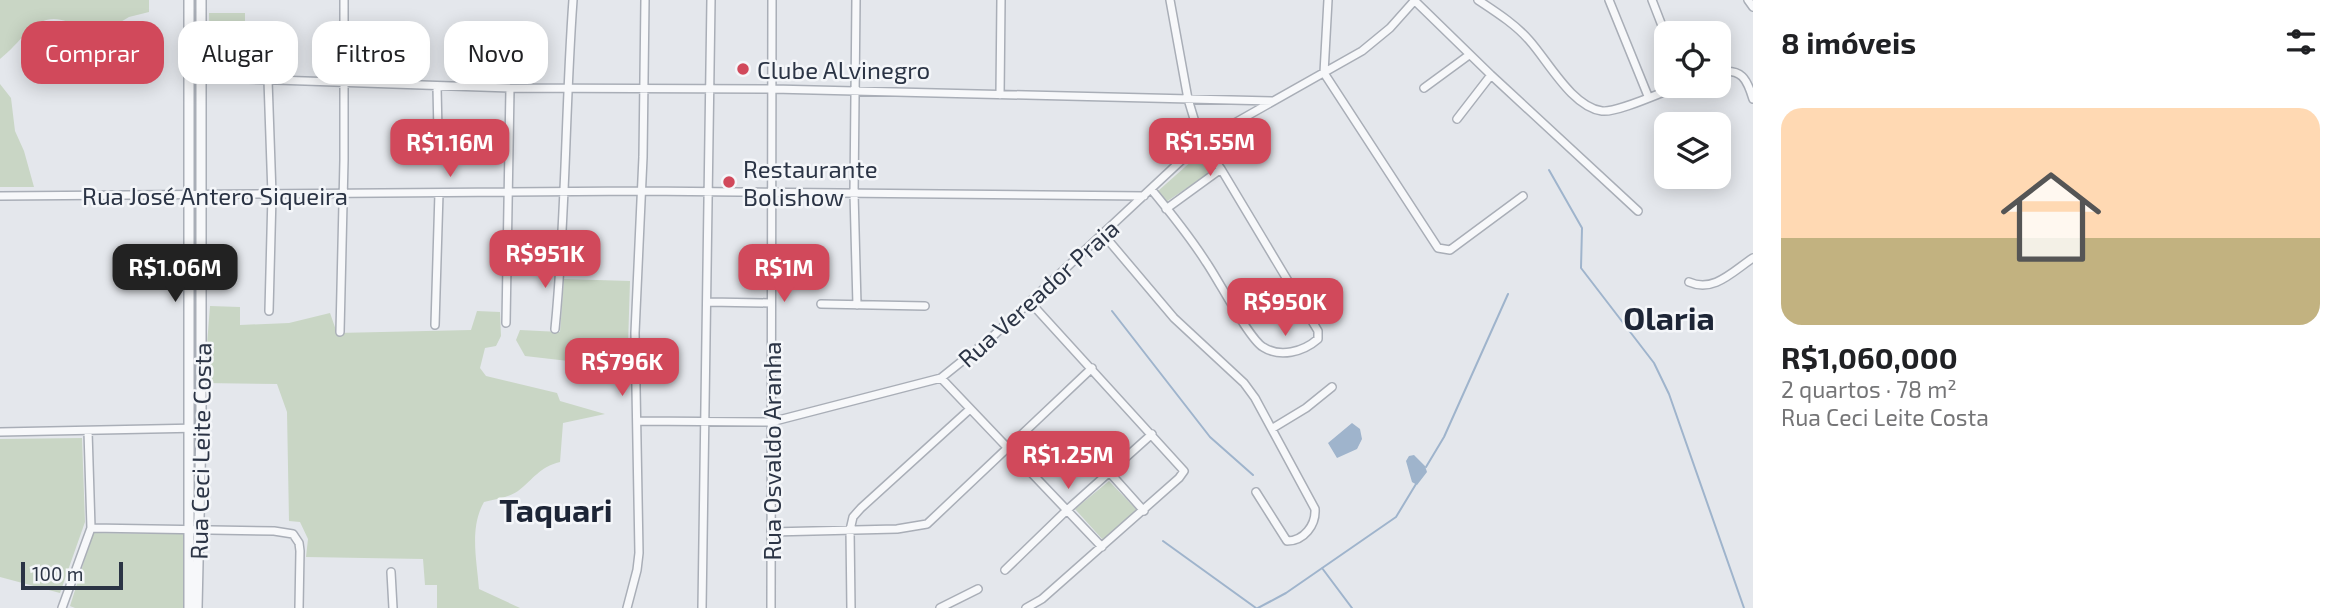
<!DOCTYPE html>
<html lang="pt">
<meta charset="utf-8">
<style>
:root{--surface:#fff;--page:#f6f6f6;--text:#202124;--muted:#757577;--accent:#d1495b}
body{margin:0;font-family:"Exo 2",sans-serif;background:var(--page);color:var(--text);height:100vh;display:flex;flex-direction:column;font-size:26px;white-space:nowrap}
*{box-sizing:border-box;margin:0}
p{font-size:23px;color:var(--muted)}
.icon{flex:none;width:38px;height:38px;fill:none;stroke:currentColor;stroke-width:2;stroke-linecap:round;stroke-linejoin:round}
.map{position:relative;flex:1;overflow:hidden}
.details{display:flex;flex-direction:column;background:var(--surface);width:595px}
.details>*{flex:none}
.hud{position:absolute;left:21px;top:21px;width:665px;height:63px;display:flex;gap:14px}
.tools{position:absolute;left:1654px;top:21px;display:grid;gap:14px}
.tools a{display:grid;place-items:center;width:77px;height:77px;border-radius:14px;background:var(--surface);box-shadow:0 4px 18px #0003;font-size:35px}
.scale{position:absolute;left:21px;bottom:18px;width:102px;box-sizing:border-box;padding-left:7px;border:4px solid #2b3445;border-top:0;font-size:19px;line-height:24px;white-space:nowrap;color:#2b3445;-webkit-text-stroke:5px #f4f6f9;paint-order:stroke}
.price{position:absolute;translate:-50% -60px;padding:0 16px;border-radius:14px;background:var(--accent);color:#fff;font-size:23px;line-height:46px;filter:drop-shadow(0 2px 4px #0008)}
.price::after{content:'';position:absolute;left:50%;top:42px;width:21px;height:16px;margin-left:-10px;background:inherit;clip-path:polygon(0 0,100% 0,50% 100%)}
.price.on{background:#222;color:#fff}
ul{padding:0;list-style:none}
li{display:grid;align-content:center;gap:14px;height:371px;padding:0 28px}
li span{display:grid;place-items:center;height:217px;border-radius:21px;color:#555}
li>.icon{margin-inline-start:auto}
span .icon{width:126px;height:126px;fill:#fffc;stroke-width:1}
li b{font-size:30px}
h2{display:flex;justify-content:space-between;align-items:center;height:84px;padding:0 28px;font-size:30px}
.tag{padding:0 24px;border-radius:21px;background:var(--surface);box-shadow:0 4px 18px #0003;font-size:24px;line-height:63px}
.tag.on{background:var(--accent);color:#fff}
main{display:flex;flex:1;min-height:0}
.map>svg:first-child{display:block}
</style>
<main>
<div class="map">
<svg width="1753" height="608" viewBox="0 0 1753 608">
<rect width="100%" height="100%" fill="#e4e7ec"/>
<!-- green -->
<path fill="#c9d6c5" d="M0,0h149v12l-20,5 -22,13 -23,1c-44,-31 -55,5 -84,28z
M209,13h36v58h-35z
M0,84l11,14 4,33 9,20 10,36h-34z
M1203,151l12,18 -49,33 -8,-11z
M564,279l66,2 -2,64 -49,-2 -2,19 -52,-6 -9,-16 4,-10 40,2z
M210,306l30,1v18l49,-2 41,-10 7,20 134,-3 6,-19 23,1 1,24 -5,10 -11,2 -5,20 6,8 71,17 3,8 45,13 -42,9 -3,39c-21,5 -26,17 -42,29 -10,7 -23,8 -34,11 -15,26 -7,59 -5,87l41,19h-83v-23h-12l-2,-26 -117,-2 2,-18 -8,-17 -11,-1 -2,-109 -10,-28 -73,-1z
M82,438l3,84 -25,71 -60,-16v-138z
M1109,481l28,29 -34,30 -28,-31z
M93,533l92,1 -1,74h-109l-5,-2z"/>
<!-- water -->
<path fill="#9fb4cc" d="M1352,423l8,6 2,10 -5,10 -20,9 -9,-15z
M1414,455l11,11 2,6 -10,13 -5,-3 -6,-21 3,-5z"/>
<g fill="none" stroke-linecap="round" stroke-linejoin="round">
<!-- stream -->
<path stroke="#9fb4cc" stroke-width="2" d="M1549,170l33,58 -1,40 73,95 15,31 75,214
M1112,311l98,126 43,38
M1426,467l18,-30 64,-143
M1163,541l93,67
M1322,568l30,40
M1258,608l28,-15 110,-76 20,-33"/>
<defs>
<path id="minor" d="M856,0l-2,193 3,112
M1478,0c18,12 37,24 51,40 19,21 43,67 73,71 15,2 60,-19 77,-25
M1609,0l39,96
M1652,0l14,36
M1748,0l5,7
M1415,1l76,74 147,136
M1718,72c24,-4 29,7 35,27
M1324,73l114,175 12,2 73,-54
M1324,73l4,-73
M190,77l320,11 263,1 500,12
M268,80l4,115 -3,116
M437,87l1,46
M1424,88l45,-33
M1000,95l1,-95
M1457,119l34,-44
M1151,189c19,23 39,48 55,73 12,17 43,77 57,85 17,11 40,5 55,-8v-8l-97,-162 -20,-27 -13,-43 -18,-99
M0,196l642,-5 502,5
M1166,209l55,-40
M1103,234l71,84 70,65 11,15 60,111c1,16 -11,32 -28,32l-31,-49
M1689,282c25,11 44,-11 64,-24
M708,302l62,1
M821,304l104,2
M506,323l4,-235
M435,325l4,-132
M555,329c11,-110 10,-219 18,-329
M340,332l4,-172v-160
M941,378l161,169
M637,421l134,1 170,-44 51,-41 209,-195 161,-91 28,-23 25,-28
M1273,428l33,-20 26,-21
M0,432l201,-4
M1110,473l34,38
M91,528l183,3 19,3 6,9 1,8 -1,57
M771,532l126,-3 30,-5 165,-156
M1005,570l62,-60 85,-76
M391,572l2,36
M62,608l29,-80 -3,-97
M627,608l10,-38 2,-17 -4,-220 8,-176 2,-157
M702,608l9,-608
M771,608l1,-608
M851,608l-1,-78 3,-13 8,-9 109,-99
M940,608l38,-19
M1026,608l16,-9 137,-121 5,-7 -154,-169"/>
<path id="tertiary" d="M189,608v-608
M197,608l4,-180v-428"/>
</defs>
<!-- minor casing -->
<use href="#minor" stroke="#a9aeb7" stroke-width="10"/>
<!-- tertiary casing -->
<use href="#tertiary" stroke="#a9aeb7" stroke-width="12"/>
<!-- minor -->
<use href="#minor" stroke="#f7f8fa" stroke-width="7"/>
<!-- tertiary -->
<use href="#tertiary" stroke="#f7f8fa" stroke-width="9"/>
</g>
<!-- markers -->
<g fill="#d1495b" stroke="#f4f6f9" stroke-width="2.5">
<circle cx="743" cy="69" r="7"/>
<circle cx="729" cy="182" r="7"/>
</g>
<g text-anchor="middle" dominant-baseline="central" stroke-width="5" stroke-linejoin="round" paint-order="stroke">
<!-- poi labels -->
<g font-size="24" fill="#2b3445" stroke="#f4f6f9" text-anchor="start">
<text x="757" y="69">Clube ALvinegro</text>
<text x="743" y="168">Restaurante<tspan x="743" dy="28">Bolishow</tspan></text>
</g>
<!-- street labels -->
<g font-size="24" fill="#2b3445" stroke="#f4f6f9">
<text x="215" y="195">Rua José Antero Siqueira</text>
<text transform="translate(1038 293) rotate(-42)">Rua Vereador Praia</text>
<text transform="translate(200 451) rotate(-89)">Rua Ceci Leite Costa</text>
<text transform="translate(771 451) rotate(-90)">Rua Osvaldo Aranha</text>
</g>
<!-- district labels -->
<g font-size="32" font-weight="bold" fill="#1d2536" stroke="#f4f6f9">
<text x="1669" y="317">Olaria</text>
<text x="556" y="509">Taquari</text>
</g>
</g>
</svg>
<div class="tools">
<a><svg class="icon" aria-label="locate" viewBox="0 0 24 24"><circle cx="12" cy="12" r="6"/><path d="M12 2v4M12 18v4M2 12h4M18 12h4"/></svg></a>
<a><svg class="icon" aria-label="layers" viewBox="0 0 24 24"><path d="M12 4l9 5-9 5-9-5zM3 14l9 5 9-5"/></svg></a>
</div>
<div class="scale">100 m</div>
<b class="price" style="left:1210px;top:178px">R$1.55M</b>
<b class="price" style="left:450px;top:179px">R$1.16M</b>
<b class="price" style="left:545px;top:290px">R$951K</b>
<b class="price on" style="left:175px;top:304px">R$1.06M</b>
<b class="price" style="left:784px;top:304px">R$1M</b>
<b class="price" style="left:1285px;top:338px">R$950K</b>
<b class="price" style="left:622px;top:398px">R$796K</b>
<b class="price" style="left:1068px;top:491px">R$1.25M</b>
<div class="hud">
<a class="tag on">Comprar</a>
<a class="tag">Alugar</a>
<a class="tag">Filtros</a>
<a class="tag">Novo</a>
</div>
</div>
<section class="details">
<h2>8 imóveis<svg class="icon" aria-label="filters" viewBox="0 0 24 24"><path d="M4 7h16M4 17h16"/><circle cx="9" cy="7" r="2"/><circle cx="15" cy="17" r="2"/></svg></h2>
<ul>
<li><span style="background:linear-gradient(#ffd9b3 60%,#c2b280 0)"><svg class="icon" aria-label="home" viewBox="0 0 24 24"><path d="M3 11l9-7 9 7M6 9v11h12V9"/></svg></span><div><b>R$1,060,000</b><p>2 quartos · 78 m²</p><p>Rua Ceci Leite Costa</p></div></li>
</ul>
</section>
</main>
